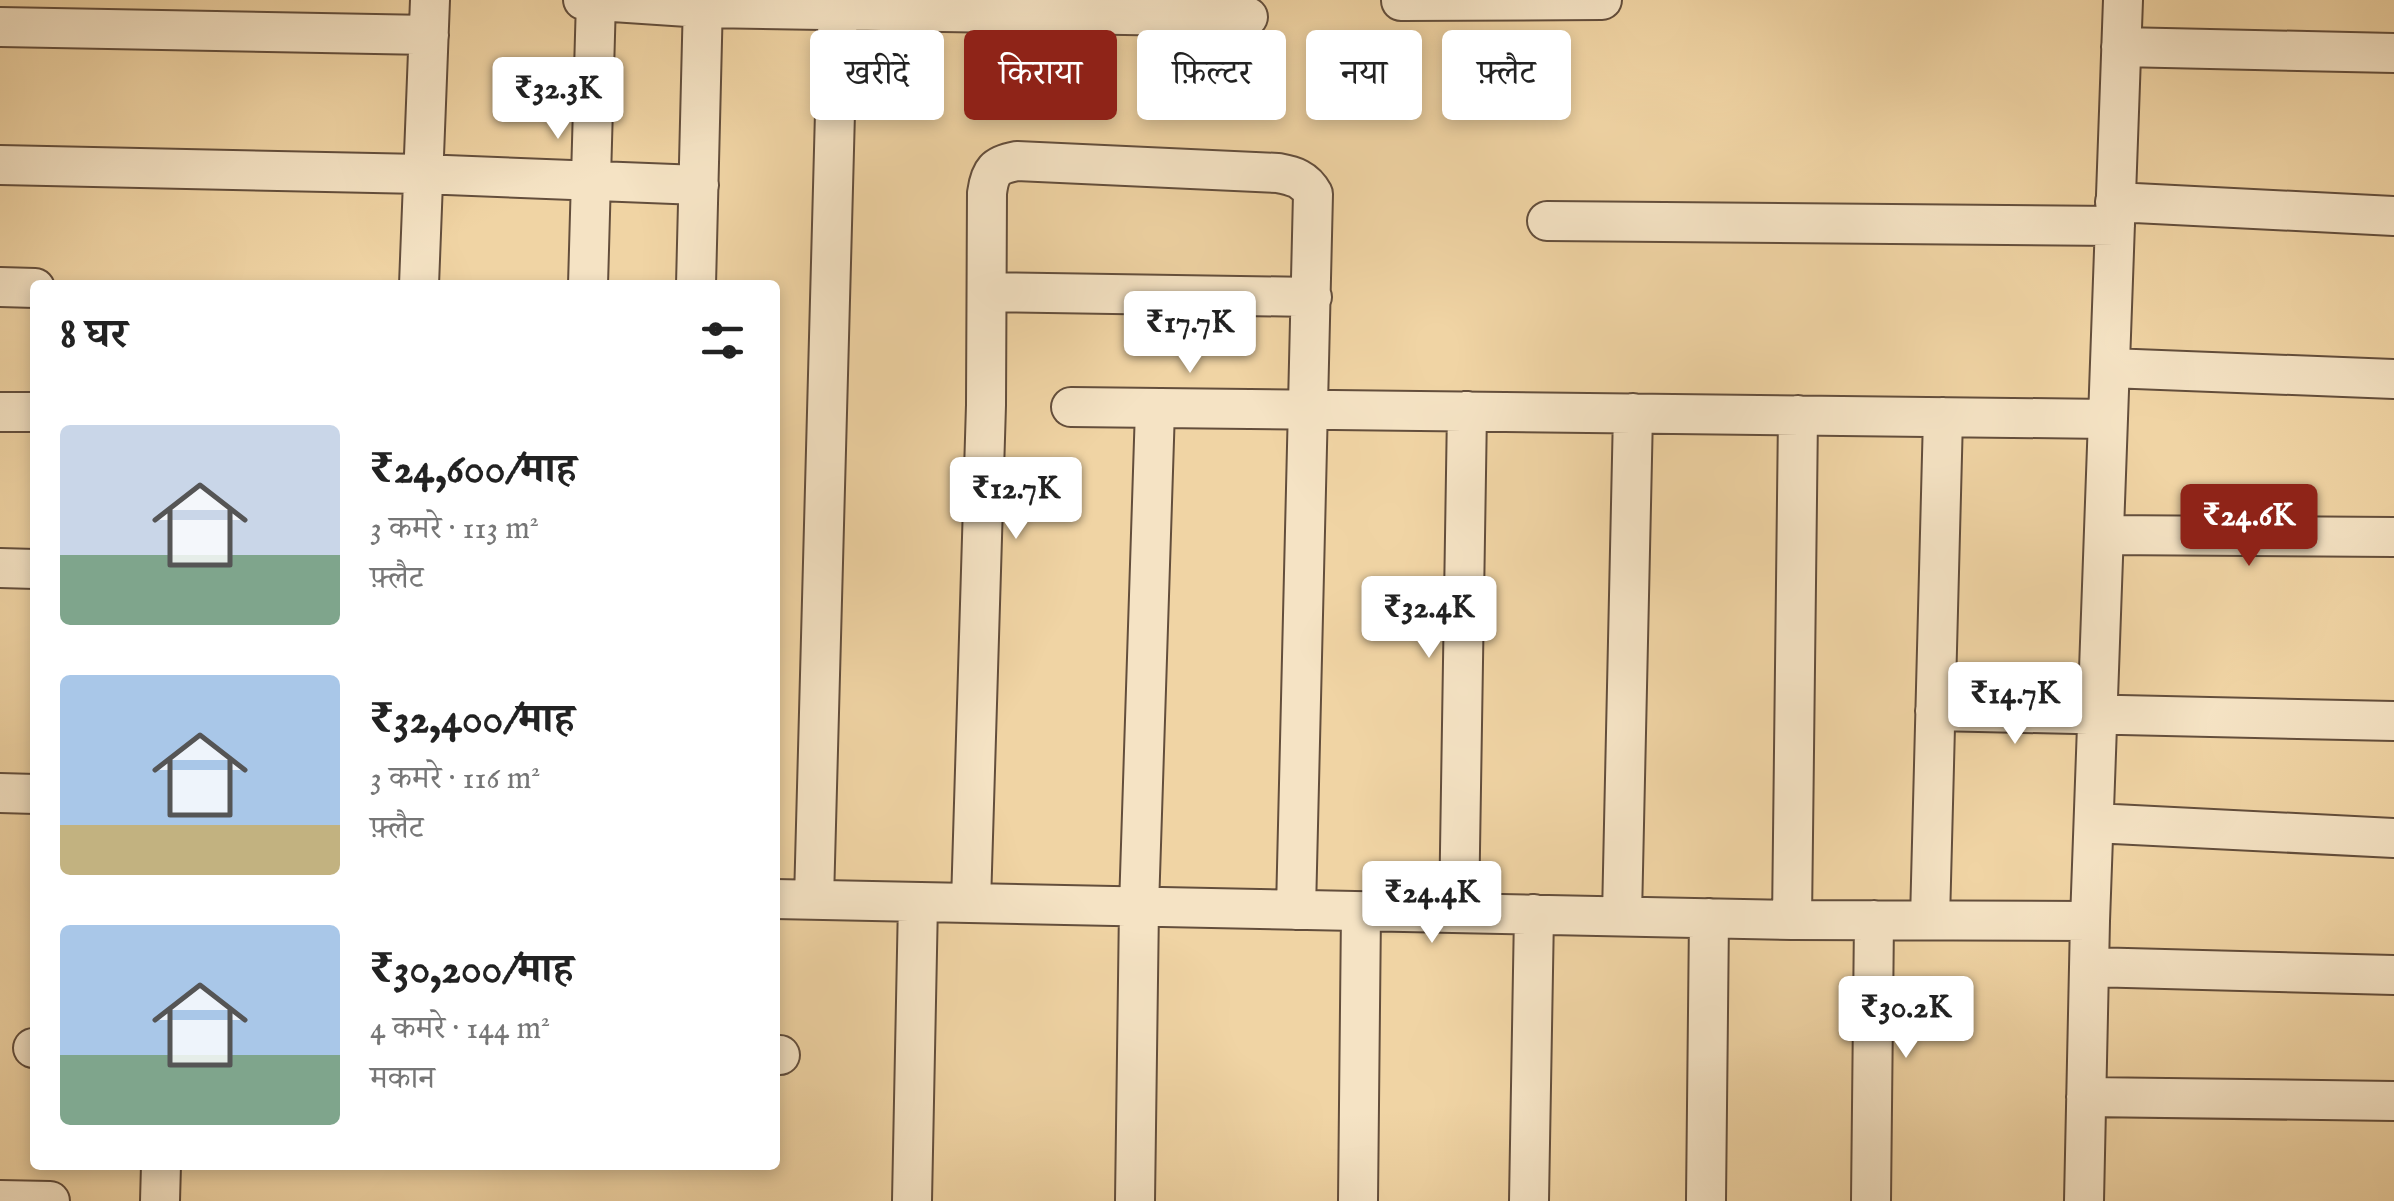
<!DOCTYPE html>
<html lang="hi">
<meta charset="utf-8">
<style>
:root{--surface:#fff;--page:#f2f2f2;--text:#222;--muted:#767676;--accent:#8f2418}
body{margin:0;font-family:"IM FELL English","Noto Serif Devanagari",serif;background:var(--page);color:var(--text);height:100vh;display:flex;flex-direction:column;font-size:38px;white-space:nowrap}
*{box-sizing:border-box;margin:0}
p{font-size:32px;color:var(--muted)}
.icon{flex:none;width:55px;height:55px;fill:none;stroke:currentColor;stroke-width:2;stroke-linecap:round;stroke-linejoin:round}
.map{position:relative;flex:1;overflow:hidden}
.drawer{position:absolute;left:30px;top:280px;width:750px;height:890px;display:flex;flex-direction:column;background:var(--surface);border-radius:10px;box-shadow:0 5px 15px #0003}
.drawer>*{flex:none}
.top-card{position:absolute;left:810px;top:30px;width:950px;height:90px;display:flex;gap:20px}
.price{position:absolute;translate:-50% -85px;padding:0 22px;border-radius:10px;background:#fff;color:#222;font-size:32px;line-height:65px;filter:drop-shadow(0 2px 5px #0008)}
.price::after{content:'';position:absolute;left:50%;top:60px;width:30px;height:22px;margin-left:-15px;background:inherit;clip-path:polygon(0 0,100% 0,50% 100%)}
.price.current{background:var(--accent);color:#fff}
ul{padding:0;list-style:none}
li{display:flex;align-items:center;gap:30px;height:250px;padding:0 30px}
li span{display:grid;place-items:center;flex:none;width:280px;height:200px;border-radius:10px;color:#555}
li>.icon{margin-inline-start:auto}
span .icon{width:120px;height:120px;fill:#fffc;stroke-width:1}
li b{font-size:42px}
h2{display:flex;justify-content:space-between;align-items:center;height:120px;padding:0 30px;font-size:42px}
.pill{padding:0 35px;border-radius:10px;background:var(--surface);box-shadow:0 5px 15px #0003;font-size:35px;line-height:90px}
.pill.current{background:var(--accent);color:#fff}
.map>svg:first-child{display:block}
</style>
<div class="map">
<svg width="2394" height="1201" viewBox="0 0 2394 1201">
<rect width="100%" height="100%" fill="#f0d4a4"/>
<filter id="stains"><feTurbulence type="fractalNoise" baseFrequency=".002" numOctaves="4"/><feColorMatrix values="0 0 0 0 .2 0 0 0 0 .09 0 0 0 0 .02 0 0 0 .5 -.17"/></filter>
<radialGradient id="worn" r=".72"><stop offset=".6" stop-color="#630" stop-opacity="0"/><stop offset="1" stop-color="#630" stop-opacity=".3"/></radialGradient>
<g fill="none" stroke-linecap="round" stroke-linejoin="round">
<defs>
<path id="minor" d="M583,0l120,8 545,9
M1401,1l201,-1
M0,27l429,8
M2121,47l273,6
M0,165l421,9 278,11
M2115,202l279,14
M1547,221l568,5
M419,285l11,-285
M588,285l8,-285
M696,285l7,-285
M0,287l35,1
M987,292l325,5
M2110,368l284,11
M1071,407l1037,12
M0,412h35
M2104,535l290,2
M0,568l35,1
M1935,711l459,10
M0,793l35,1
M2094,823l300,15
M775,899l1017,21 298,1
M814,900l24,-900
M971,903l15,-498 1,-212c3,-22 8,-28 30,-32l261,12c16,3 27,6 35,21l-17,716
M1459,913l8,-502
M1622,916l11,-503
M1792,920l6,-505
M1930,920l13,-503
M2089,967l305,8
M33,1048h2
M775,1055h5
M2086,1097l308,4
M0,1200l50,1
M160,1201l1,-36
M912,1201l6,-299
M1135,1201l4,-294 16,-498
M1358,1201l3,-289
M1529,1201l5,-287
M1706,1201l3,-283
M1871,1201l3,-281
M2084,1201l6,-280 33,-921"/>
</defs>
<!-- minor casing -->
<use href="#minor" stroke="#634e3c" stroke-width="42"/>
<!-- minor -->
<use href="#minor" stroke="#f5e3c4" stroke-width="38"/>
</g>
<rect width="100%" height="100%" filter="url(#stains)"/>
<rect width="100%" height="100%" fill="url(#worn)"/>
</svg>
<b class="price" style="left:558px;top:142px">₹32.3K</b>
<b class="price" style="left:1190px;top:376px">₹17.7K</b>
<b class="price" style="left:1016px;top:542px">₹12.7K</b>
<b class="price current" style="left:2249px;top:569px">₹24.6K</b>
<b class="price" style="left:1429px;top:661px">₹32.4K</b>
<b class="price" style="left:2015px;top:747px">₹14.7K</b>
<b class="price" style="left:1432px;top:946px">₹24.4K</b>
<b class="price" style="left:1906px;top:1061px">₹30.2K</b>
<div class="top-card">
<a class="pill">खरीदें</a>
<a class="pill current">किराया</a>
<a class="pill">फ़िल्टर</a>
<a class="pill">नया</a>
<a class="pill">फ़्लैट</a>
</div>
<section class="drawer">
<h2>8 घर<svg class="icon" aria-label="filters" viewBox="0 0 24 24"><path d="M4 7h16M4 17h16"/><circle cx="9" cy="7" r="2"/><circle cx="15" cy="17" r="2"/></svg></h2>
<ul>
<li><span style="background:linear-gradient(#c9d6e8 65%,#7fa58c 0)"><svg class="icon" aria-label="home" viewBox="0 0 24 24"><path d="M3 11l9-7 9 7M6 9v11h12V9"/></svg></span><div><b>₹24,600/माह</b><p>3 कमरे · 113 m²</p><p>फ़्लैट</p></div></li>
<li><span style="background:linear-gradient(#a9c7e8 75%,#c2b280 0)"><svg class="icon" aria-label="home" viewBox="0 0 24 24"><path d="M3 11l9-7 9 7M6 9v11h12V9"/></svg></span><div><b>₹32,400/माह</b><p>3 कमरे · 116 m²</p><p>फ़्लैट</p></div></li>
<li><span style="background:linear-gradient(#a9c7e8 65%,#7fa58c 0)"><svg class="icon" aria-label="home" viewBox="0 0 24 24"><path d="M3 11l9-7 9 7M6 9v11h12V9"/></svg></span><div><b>₹30,200/माह</b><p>4 कमरे · 144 m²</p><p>मकान</p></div></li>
</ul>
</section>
</div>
